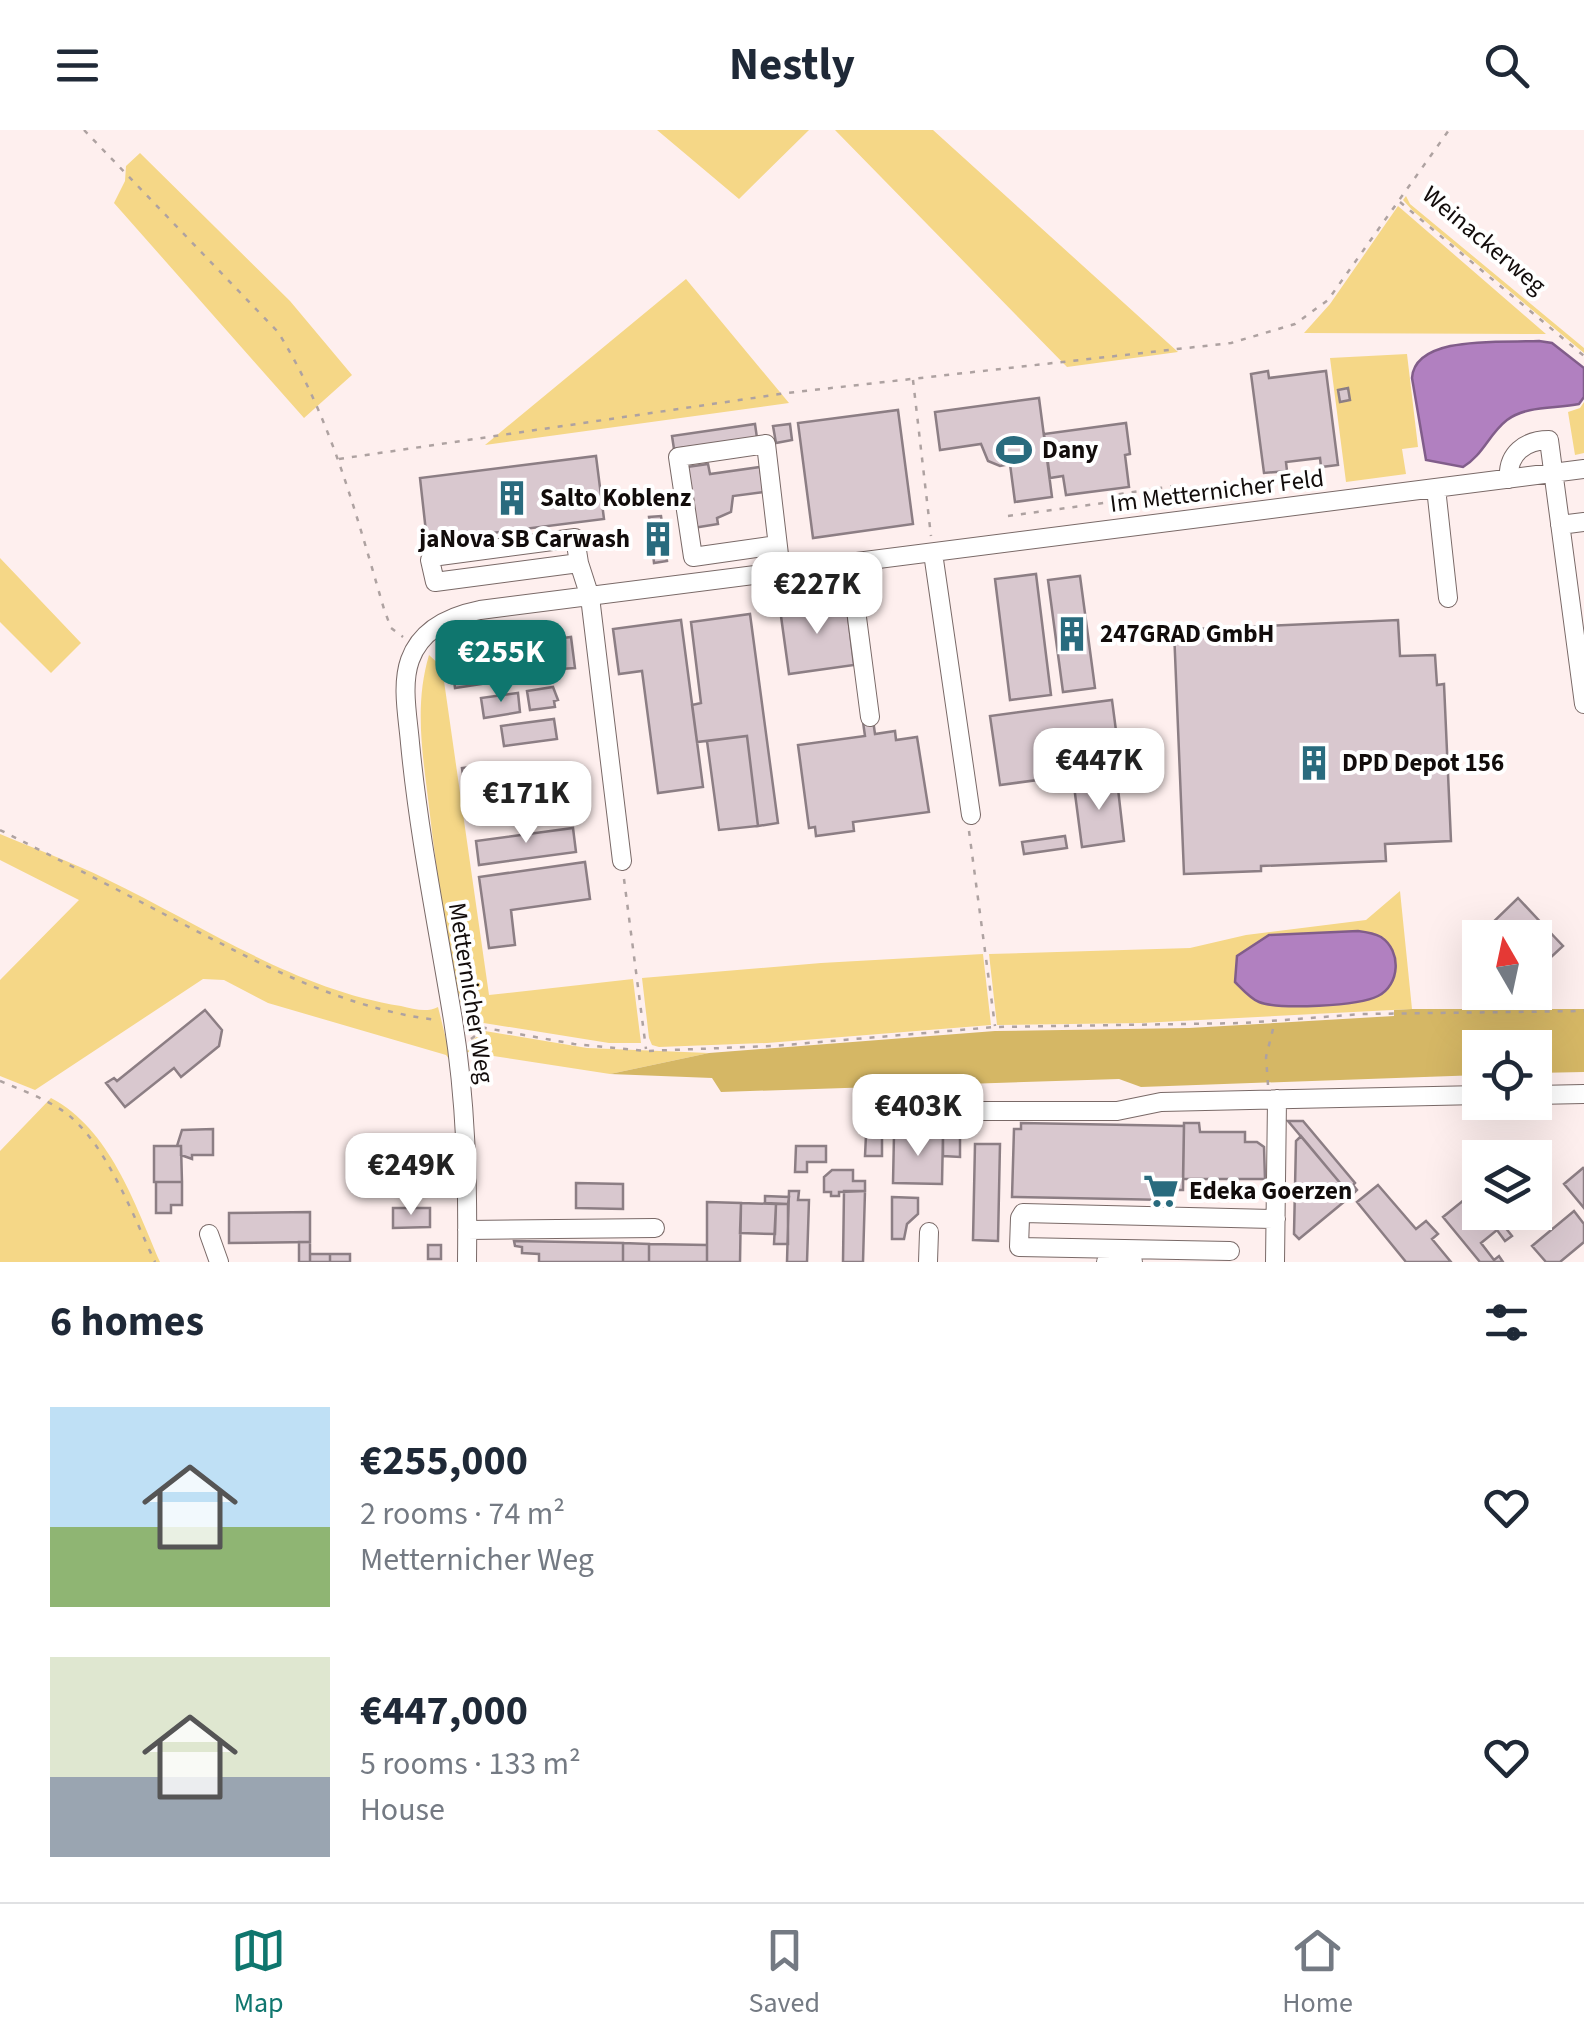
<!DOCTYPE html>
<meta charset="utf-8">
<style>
:root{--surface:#fff;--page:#f6f6f7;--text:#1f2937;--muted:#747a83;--line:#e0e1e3;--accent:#0f766e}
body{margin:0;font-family:"Source Sans 3",sans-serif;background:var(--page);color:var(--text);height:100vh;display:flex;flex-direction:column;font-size:38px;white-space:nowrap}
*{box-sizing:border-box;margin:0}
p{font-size:32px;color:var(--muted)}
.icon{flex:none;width:55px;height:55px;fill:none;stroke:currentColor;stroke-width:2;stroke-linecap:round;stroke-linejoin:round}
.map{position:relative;height:1132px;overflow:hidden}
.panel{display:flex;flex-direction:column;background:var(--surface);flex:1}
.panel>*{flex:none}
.needle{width:65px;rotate:351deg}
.tools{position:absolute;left:1462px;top:790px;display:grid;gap:20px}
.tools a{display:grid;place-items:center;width:90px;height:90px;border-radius:0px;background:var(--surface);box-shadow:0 10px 40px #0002;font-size:50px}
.price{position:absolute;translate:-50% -85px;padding:0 22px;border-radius:20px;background:#fff;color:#222;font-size:32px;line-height:65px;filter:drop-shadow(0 2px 5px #0008)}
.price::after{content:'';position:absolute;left:50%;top:60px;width:30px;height:22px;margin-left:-15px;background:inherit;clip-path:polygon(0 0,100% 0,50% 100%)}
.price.selected{background:var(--accent);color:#fff}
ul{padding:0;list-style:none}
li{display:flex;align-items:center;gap:30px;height:250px;padding:0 50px}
li span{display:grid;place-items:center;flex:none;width:280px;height:200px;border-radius:0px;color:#555}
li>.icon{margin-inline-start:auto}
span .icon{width:120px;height:120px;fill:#fffc;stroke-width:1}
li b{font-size:42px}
h2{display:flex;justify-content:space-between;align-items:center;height:120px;padding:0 50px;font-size:42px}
header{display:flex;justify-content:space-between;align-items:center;height:130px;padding:0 50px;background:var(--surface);font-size:45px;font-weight:700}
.tab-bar{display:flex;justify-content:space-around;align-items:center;height:140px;border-top:2px solid var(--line);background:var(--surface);font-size:28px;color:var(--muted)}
.tab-bar a{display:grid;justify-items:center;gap:5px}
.tab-bar .selected{color:var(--accent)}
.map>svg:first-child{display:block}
</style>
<header><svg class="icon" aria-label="menu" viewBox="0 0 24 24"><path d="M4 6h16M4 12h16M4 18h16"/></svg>Nestly<svg class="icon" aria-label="search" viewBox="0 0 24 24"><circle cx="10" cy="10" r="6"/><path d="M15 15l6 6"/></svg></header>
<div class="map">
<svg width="1584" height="1132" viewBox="0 0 1584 1132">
<rect width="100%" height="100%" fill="#feefee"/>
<!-- green -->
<path fill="#f5d787" d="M657,0h152l-70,69z
M835,0h98l245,222 -111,15z
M140,23l150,148 62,74 -48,43 -190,-215 11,-22 1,-15z
M1406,66l4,8 174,144v5l-171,-142 -10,-11z
M1398,76l148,128 -242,-1 26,-29z
M686,149l103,124 -304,42z
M1407,224l11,93 -16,2 4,25 -60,8 -16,-124z
M1584,272v51l-9,2 -7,-43 12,-4z
M0,428l81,85 -30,30 -51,-51z
M429,525l13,12 47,328 144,-16 8,64h-32l-144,-23c-17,-66 -27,-136 -35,-205 -6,-54 -17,-106 -1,-160z
M0,704c35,15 72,28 106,45 96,46 188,110 295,127 13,3 25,7 37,1l14,56 -6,-8 -178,-52 -44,-23 -21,-1 -168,111 -35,-14v-96l79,-80 -79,-40z
M1400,761l12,118 -270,14 -145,2 -8,-71 201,-6 56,-13 120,-15z
M983,824l8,71 -224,18 -108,4 -7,-2 -3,-7 -7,-60 179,-15z
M485,901l102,17 122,5 -99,21 -143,-22 4,-11z
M51,968c59,31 84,106 109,164h-160v-111z"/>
<!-- forest -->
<path fill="#d5b765" d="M1412,879h172v63l-49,1v-25h-55v27l-339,12 -22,-8 -398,13 -9,-14 -102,-4 99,-21 286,-22 194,-3 205,-12v-6z"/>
<!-- water -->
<path fill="#b180c0" stroke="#815d8a" stroke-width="2.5" d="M1539,211l13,2 32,25v29l-5,7c-23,5 -52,1 -72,16 -18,14 -24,35 -44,47l-37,-7 -14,-82c3,-44 93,-35 127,-37z
M1358,801c8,1 16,2 23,6 21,14 19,48 -3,59 -19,10 -99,14 -119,6 -8,-3 -17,-13 -24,-20l2,-26 32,-21z"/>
<!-- building -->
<path fill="#d9c8cf" stroke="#8c7e84" stroke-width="2.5" d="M1268,241l1,7 57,-7 12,94 -17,2 -1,-9 -34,4 1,9 -23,2 -13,-99z
M1348,258l2,12 -10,2 -2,-12z
M1039,268l13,99 -37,5 -5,-38 -10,2 -12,-5 -7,-17 -41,6 -5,-38z
M898,280l15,114 -100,14 -15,-115z
M1126,293l4,31 -5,1 4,32 -63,8 -3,-19 -13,2 -6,-44z
M755,294l2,14 -83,11 -2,-13z
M790,294l2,16 -16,3 -3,-17z
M596,326l8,63 -177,22 -7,-63z
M708,334l2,10 50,-7 4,25 -31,4 -2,16 -14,6 1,6 -25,4 -6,-61z
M661,386l6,45 -13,2 -5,-46z
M1036,444l15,121 -41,5 -15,-121z
M1080,446l15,112 -32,4 -15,-112z
M846,470l8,65 -65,9 -9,-65z
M750,484l28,209 -20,3 -11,-90 -50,6 -5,-37 9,-2 -10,-81z
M681,490l22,167 -45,6 -16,-122 -23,3 -6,-45z
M1398,490l2,36 35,-1 2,30 7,-1 7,157 -66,3 1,17 -125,5v5l-77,3 -10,-244z
M571,507l4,31 -15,1 -1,-11 -9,1 -3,-19z
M485,531l3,22 -33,5 -3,-23z
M553,557l5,13 -4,1 1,6 -25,3 -3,-19z
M518,563l2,19 -36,6 -3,-20z
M1112,570l9,69 -121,16 -10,-69z
M554,589l3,20 -53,7 -3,-20z
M873,590l2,14 20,-3 1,9 21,-3 12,75 -76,10 1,9 -38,5 -1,-9 -6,1 -11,-83 67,-9 -2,-14z
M747,606l11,90 -39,4 -12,-89z
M501,633l5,36 -39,5 -5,-36z
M1117,650l7,61 -42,6 -8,-61z
M573,698l3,24 -97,13 -3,-24z
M1065,706l2,12 -43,6 -2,-12z
M585,732l5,37 -79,11 4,35 -26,3 -10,-71z
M1518,768l27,29 -12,11h-37l-9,-10z
M1545,797l18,19 -28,26 -2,-34z
M205,880l17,20 -3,16 -38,31 -7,-9 -49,39 -19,-24 8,-5 3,3z
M1288,991h15l52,62 -2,2 4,5 -6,6z
M1021,993l163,3 -1,64h-15v10l-156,-3 2,-68h7z
M1184,993h15l1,9h45v10h12l7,5 1,32h-82z
M213,999v26h-21v4l-11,-4v-9h-4l5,-16z
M960,1003v24l-17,-1v-22z
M943,1004l-1,50 -49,-1 1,-48z
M866,1005h16v21h-17z
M1301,1006l50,60 -52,43 -5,-5 2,-93z
M975,1014h25l-2,97 -25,-1z
M154,1016h27l1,36h-28z
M796,1016h30v16h-19v10h-12z
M1583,1038l1,1v39l-20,-24z
M832,1040h21v11h12v10l-26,1v4h-8v-4h-7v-15z
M156,1052h26v23h-11v8h-15z
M576,1053l47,1v25l-47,-1z
M1378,1055l38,44 10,-8 12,13 -6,5 19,23h-45l-49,-60z
M789,1061h10l-1,9h11l-2,62h-20z
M844,1061h21l-2,71h-20z
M1475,1061l5,6v15h13l19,24 -7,5 -8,-11 -16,13 13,17 5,-4 4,6h-23l-37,-45z
M765,1066l24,1 -1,7 -23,-1z
M892,1067l26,1v16l-11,10 -3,15h-12z
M707,1072l34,1 -1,59h-33z
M741,1073l35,1 -1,30 -35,-1z
M776,1074h12v40h-14z
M393,1078h37v19l-37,1z
M1574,1081l10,13v18l-24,20h-14l-14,-16z
M310,1082v30l-81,1v-30z
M514,1111l109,2v19h-84v-8l-17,-1v-6l-7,-1z
M299,1112h11v20h-11z
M623,1113l26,1v18h-26z
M649,1114l58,1v17h-58z
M428,1115h13v14h-13z
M310,1124h20v8h-20z
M330,1124h20v8h-20z"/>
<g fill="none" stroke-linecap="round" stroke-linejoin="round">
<defs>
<path id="minor" d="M1509,349c-2,-25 16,-39 40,-39l35,264
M1436,358l12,110
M1560,395l24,-3
M777,415l-84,12 -15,-100 88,-13 15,128
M933,423l38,262
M579,433l-144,19 -5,-22 2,-3 143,-19 4,25 11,34 32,264
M850,434l20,153
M1535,965l49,-1
M909,981h208l44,-9 319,-7
M467,1100l188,-2
M209,1104l10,28
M1230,1121l-211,-4 1,-29 3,-5 253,6
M467,1132c1,-82 -1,-161 -14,-242 -15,-92 -34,-183 -43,-277 -2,-25 -9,-58 0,-83 11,-31 40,-44 70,-50l1104,-141
M928,1132l1,-30
M1106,1132h27
M1275,1132l2,-163"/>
</defs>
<!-- minor casing -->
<use href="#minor" stroke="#796967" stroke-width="20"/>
<!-- path -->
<path stroke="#aea2a1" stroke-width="2.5" stroke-dasharray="5 8" stroke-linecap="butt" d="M84,0l194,202c53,85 78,182 106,277l7,19 12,9
M1400,72l184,154
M913,250l18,156
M339,329l448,-66 444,-50 64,-19 33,-24 121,-170
M1008,386l103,-14 2,-7 60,-9
M0,700c62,31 124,63 185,95 81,42 159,83 251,95
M969,701l26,195
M624,749l22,170
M469,895l105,19 72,7 127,-5 222,-19 249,-4 118,-9 222,-3
M471,909l13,-10
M0,951c21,9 44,17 63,30 43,30 70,105 92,151
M1268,955l-2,-28 9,-36"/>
<!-- minor -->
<use href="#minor" stroke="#fff" stroke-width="18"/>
</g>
<!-- icons -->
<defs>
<symbol id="stadium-bare" viewBox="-9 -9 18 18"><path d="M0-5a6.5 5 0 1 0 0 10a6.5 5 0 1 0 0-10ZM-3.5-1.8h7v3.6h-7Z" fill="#296b7e" stroke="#fff" stroke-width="2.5" paint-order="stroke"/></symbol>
<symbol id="building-bare" viewBox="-9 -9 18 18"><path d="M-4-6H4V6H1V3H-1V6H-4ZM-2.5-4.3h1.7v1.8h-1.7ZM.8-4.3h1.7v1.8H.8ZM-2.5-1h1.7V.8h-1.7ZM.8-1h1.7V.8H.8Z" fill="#296b7e" stroke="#fff" stroke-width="2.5" paint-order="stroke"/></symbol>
<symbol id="supermarket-bare" viewBox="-9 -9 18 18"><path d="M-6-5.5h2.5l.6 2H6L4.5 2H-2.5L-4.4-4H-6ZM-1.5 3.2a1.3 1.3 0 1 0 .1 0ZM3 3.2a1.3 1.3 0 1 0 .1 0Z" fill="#296b7e" stroke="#fff" stroke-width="2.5" paint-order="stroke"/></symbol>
</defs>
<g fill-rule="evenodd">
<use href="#stadium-bare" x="989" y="295" width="50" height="50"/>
<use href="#building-bare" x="487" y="343" width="50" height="50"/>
<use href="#building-bare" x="633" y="384" width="50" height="50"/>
<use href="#building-bare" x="1047" y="479" width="50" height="50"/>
<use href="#building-bare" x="1289" y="608" width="50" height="50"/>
<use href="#supermarket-bare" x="1136" y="1036" width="50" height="50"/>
</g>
<g text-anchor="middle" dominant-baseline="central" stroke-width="8" stroke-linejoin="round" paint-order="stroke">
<!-- street labels -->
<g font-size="25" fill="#120c0b" stroke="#fff">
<text transform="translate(1484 110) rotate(40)">Weinackerweg</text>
<text transform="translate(1217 361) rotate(-7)">Im Metternicher Feld</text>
<text transform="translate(471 863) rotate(81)">Metternicher Weg</text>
</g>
<!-- poi labels -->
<g font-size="25" font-weight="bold" fill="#120c0b" stroke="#fff" text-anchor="start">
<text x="1042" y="320">Dany</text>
<text x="540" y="368">Salto Koblenz</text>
<text x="630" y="409" text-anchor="end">jaNova SB Carwash</text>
<text x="1100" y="504">247GRAD GmbH</text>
<text x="1342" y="633">DPD Depot 156</text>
<text x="1189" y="1061">Edeka Goerzen</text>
</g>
</g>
</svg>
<div class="tools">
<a><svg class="needle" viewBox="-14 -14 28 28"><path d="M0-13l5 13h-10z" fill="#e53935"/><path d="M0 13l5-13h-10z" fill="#747a83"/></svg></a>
<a><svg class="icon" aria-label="locate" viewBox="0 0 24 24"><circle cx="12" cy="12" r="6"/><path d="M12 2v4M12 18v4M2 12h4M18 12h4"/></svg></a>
<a><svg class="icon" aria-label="layers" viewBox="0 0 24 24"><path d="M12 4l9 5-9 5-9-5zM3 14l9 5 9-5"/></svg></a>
</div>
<b class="price" style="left:817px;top:507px">€227K</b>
<b class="price selected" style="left:501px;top:575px">€255K</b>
<b class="price" style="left:1099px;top:683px">€447K</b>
<b class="price" style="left:526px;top:716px">€171K</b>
<b class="price" style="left:918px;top:1029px">€403K</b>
<b class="price" style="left:411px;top:1088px">€249K</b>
</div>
<section class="panel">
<h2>6 homes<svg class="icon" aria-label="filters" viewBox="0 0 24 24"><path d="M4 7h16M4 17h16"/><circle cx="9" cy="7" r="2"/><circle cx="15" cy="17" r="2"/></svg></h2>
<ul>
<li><span style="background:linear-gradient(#bfe0f5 60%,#8fb573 0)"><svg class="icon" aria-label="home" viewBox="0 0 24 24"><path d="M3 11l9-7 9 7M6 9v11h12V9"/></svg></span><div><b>€255,000</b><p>2 rooms · 74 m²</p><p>Metternicher Weg</p></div><svg class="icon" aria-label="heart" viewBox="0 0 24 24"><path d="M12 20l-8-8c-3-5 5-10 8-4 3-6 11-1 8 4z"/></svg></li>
<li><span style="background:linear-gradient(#dfe7d0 60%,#9aa5b1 0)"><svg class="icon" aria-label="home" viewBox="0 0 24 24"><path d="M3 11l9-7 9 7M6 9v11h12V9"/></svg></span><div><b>€447,000</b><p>5 rooms · 133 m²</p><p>House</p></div><svg class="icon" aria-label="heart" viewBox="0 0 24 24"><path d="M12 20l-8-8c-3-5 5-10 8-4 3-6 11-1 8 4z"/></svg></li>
</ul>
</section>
<nav class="tab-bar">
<a class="selected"><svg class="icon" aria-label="map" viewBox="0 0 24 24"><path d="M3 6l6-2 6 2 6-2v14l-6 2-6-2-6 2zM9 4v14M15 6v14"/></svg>Map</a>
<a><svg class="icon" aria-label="saved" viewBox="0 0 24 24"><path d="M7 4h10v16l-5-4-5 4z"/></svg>Saved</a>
<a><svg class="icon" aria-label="home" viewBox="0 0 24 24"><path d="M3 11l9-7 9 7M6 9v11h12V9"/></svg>Home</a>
</nav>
